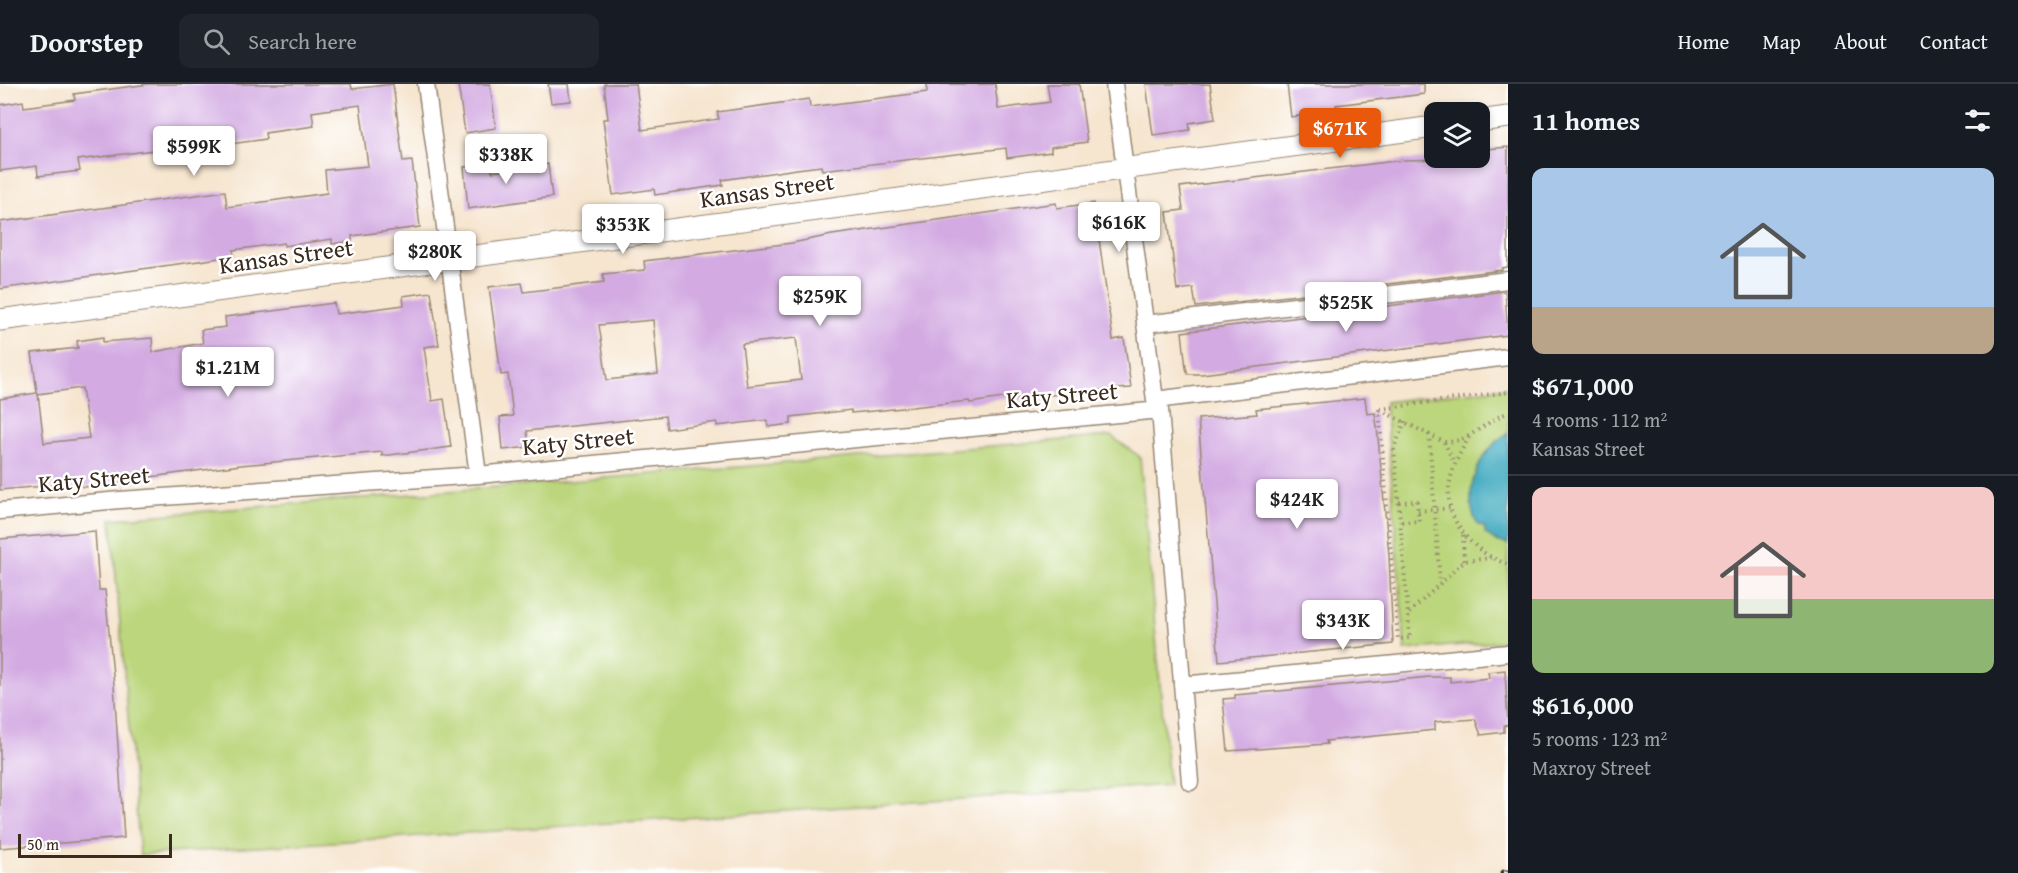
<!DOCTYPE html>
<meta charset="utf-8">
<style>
:root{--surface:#171b24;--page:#20242c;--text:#f1f3f6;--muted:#9ea1a6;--line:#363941;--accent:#ea580c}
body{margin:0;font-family:"Gentium Book Plus",serif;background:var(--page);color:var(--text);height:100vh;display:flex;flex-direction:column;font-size:22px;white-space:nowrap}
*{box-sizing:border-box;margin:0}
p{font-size:20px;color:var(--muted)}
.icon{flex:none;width:33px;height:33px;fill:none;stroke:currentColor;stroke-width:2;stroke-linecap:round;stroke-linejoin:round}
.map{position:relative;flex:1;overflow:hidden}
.side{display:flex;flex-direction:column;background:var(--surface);width:510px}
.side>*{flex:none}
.controls{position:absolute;left:1424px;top:18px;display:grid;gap:12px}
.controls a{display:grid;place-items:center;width:66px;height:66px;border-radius:12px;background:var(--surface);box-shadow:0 3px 9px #0003;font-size:30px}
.scale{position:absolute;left:18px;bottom:15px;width:154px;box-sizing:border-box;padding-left:6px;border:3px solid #3b2a1e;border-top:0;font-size:16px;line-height:21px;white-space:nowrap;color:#3b2a1e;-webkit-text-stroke:4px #fff;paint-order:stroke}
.price{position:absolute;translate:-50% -51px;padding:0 14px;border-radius:6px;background:#fff;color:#222;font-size:20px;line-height:39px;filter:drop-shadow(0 2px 3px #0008)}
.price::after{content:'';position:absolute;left:50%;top:36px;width:18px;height:14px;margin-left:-9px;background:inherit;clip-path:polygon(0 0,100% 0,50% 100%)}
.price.active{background:var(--accent);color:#fff}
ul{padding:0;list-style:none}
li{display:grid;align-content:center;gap:12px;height:318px;padding:0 24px}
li+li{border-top:2px solid var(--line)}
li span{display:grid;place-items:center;height:186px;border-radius:12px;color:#555}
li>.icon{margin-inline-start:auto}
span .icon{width:108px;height:108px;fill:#fffc;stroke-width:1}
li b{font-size:26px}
h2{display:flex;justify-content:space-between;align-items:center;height:72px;padding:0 24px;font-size:26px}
header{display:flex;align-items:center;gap:36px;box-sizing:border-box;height:84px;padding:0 30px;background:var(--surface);border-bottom:2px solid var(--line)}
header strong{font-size:28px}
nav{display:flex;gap:33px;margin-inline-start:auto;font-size:21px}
.search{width:420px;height:54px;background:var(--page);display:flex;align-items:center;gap:15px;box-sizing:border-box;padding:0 21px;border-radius:12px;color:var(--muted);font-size:22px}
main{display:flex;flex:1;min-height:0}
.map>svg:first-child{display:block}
</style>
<header>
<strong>Doorstep</strong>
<div class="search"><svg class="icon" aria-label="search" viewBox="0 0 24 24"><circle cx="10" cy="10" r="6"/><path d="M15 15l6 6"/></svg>Search here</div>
<nav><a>Home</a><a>Map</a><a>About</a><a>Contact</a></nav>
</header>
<main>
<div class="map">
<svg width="1508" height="789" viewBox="0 0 1508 789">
<rect width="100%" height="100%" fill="#fff"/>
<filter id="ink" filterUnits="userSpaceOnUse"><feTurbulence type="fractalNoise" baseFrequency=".0167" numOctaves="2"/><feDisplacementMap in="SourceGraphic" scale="12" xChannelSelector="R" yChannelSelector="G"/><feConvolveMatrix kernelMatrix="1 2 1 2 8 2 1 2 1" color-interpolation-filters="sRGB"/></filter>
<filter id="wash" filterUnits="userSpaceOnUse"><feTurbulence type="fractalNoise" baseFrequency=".008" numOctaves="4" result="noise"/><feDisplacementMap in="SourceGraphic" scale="24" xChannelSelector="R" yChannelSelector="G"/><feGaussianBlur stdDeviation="1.35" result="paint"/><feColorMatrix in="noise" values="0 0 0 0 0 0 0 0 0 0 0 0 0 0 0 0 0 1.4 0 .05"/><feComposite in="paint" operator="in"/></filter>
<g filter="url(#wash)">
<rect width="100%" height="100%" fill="#f6e5cf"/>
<!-- green -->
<path fill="#bbd67b" stroke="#7b804c" stroke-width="1.5" d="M1508,303v254l-103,9 -20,-248z
M1111,352l29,21 29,328 -1029,70 -29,-336z"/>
<!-- water -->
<path fill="#41aac0" stroke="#3e6a6f" stroke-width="1.5" d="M1508,349v111l-12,-3 -11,-8v-5l-7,-3c-18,-31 1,-75 30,-92z"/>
<g id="blocks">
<!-- building -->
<path fill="#d3aae2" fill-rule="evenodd" d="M149,0h202l1,5 41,-5 10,78 9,-1 8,66 -68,9v5l-20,3v-5l-48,7v-3l-51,7 1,6 -234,33v-67l225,-31 2,16 100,-14 -2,-23 43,-4 -8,-61 -48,7 2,14 -49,7 1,6 -43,6 -1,-4 -144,19 2,11 -42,5 -1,-10 -37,5v-66l23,-4 1,6 51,-7 -1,-6z
M458,0h32l6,44 -31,5z
M548,0h21l2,17 -20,2z
M604,0h32l6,46 77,-11 -2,-7 92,-13 1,8 71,-9 46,-6v-7l10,-1h58l3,25 52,-7 -3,-18h32l8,58 -36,5v5l-44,6 -1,-10 -184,22 -1,-4 -24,3 -75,11 1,5 -68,10 -1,-6 -41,6 -10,-76h5z
M1146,0h64l5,35 -26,4 1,7 -37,5z
M1287,0h137v10l-88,11 1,6 -46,6z
M1508,63v120l-6,1v2l-306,37 -3,-19 -16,2 -10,-78 16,-2 -3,-23 224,-27 84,-2 -1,-9z
M492,80v8l56,-8 4,33 -84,12 -4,-42z
M1056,119l1,5 37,-5 19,137 11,-2 7,50 -45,3 -69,8 -1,-3 -46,7 -1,-2 -95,10 -23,2v-3l-60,7v7l-23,3 -1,-7 -50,6v-4l-50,7 -2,-13 -138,15 2,16 -26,3 -3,-33 13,-1 -5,-42 -7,1 -12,-88 33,-4 2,9 80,-10 -1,-8 42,-4 -1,-9 148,-18 40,-8zM653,236l5,54 -51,6 -8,-55zM796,254l5,42 -54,6 -5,-42z
M1505,207l3,44 -306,39h-14l-2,-6 -4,-36z
M431,208l8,53 -15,2 8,54 12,-2 7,48 -69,9v-4l-141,13 -98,13 -2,3 -16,2 -42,4 -5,-4 -78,7v-91l37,-6 -5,-40 46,-5 -1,-7 26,-4v5l49,-4 1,14 50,-9 -2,-13 25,-3 -1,-10 109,-14 2,11 68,-9 -1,-9zM82,304l7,50 -45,5 -6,-49z
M1365,314l2,16 8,-1 2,14 12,128 4,89 -174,17 -21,-242 59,-5 -1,-5z
M95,447l4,59h6l9,95 10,153 -124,10v-309z
M1505,586l3,55 -4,1v6l-23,3 -6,-16 -40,3v8l-109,11 1,3 -99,7 -5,-52 12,-1v-3l195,-18h20v5l39,-4 -1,-6z"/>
</g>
</g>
<g filter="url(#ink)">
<use href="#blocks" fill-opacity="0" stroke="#988876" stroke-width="1.5"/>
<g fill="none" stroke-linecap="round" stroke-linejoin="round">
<defs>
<path id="minor" d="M426,0l52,391
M1114,0l41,316 5,10 30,372
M1145,240l363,-44
M1155,316l353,-43
M0,427l120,-11 358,-25 682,-65
M1182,601l326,-32"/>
<path id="tertiary" d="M1479,37l29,-4
M0,236l1434,-193"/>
</defs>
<!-- minor casing -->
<use href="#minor" stroke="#988876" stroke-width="19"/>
<!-- tertiary casing -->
<use href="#tertiary" stroke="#988876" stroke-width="23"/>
<!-- path -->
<path stroke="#988876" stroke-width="4" stroke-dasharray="1.5 4.5" stroke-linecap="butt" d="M1379,325l19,230 12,-1
M1380,325l128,-17
M1380,326l64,32c26,1 40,-21 64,-29
M1405,337l-11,27 16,191
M1429,350l11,150
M1469,353c-9,16 -18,32 -20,51 -4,35 28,67 59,76
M1444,358l10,20
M1399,418l18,-1 2,20 -18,1
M1418,427l34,-3
M1463,451l1,26
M1409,529l55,-52 27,-3"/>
<!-- minor -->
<use href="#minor" stroke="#fff" stroke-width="16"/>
<!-- tertiary -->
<use href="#tertiary" stroke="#fff" stroke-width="21"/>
<defs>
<path id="rail" d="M1504,789h4"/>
</defs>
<!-- rail casing -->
<use href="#rail" stroke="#3b2a1e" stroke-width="7"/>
<!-- rail -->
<use href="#rail" stroke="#fff" stroke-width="4.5" stroke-dasharray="14" stroke-linecap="butt"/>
</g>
</g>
<g text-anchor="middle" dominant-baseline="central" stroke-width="5" stroke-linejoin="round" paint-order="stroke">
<!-- street labels -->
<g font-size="24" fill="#3b2a1e" stroke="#fff">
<text transform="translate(767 106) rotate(-8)">Kansas Street</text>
<text transform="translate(286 172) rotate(-8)">Kansas Street</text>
<text transform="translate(1062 311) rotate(-5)">Katy Street</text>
<text transform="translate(578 357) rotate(-6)">Katy Street</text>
<text transform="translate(94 395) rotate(-5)">Katy Street</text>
</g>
</g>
</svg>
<div class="controls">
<a><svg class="icon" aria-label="layers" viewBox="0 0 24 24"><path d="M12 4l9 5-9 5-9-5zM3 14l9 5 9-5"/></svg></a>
</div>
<div class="scale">50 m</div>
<b class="price active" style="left:1340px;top:75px">$671K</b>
<b class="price" style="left:194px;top:93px">$599K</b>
<b class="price" style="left:506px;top:101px">$338K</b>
<b class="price" style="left:1119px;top:169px">$616K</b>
<b class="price" style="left:623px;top:171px">$353K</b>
<b class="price" style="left:435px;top:198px">$280K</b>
<b class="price" style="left:820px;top:243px">$259K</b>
<b class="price" style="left:1346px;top:249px">$525K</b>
<b class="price" style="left:228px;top:314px">$1.21M</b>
<b class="price" style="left:1297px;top:446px">$424K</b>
<b class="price" style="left:1343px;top:567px">$343K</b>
</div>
<section class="side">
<h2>11 homes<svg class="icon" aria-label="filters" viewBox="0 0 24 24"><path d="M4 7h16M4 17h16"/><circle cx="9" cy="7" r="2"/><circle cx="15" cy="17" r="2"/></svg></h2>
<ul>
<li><span style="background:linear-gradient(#a9c7e8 75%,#b9a48a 0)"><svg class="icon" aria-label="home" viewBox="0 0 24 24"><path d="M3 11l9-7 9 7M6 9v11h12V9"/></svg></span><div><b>$671,000</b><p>4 rooms · 112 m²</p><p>Kansas Street</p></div></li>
<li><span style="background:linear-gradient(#f6c9c9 60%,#8fb573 0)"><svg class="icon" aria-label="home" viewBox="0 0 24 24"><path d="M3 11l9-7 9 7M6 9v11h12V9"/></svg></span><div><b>$616,000</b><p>5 rooms · 123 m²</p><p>Maxroy Street</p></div></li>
</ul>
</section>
</main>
